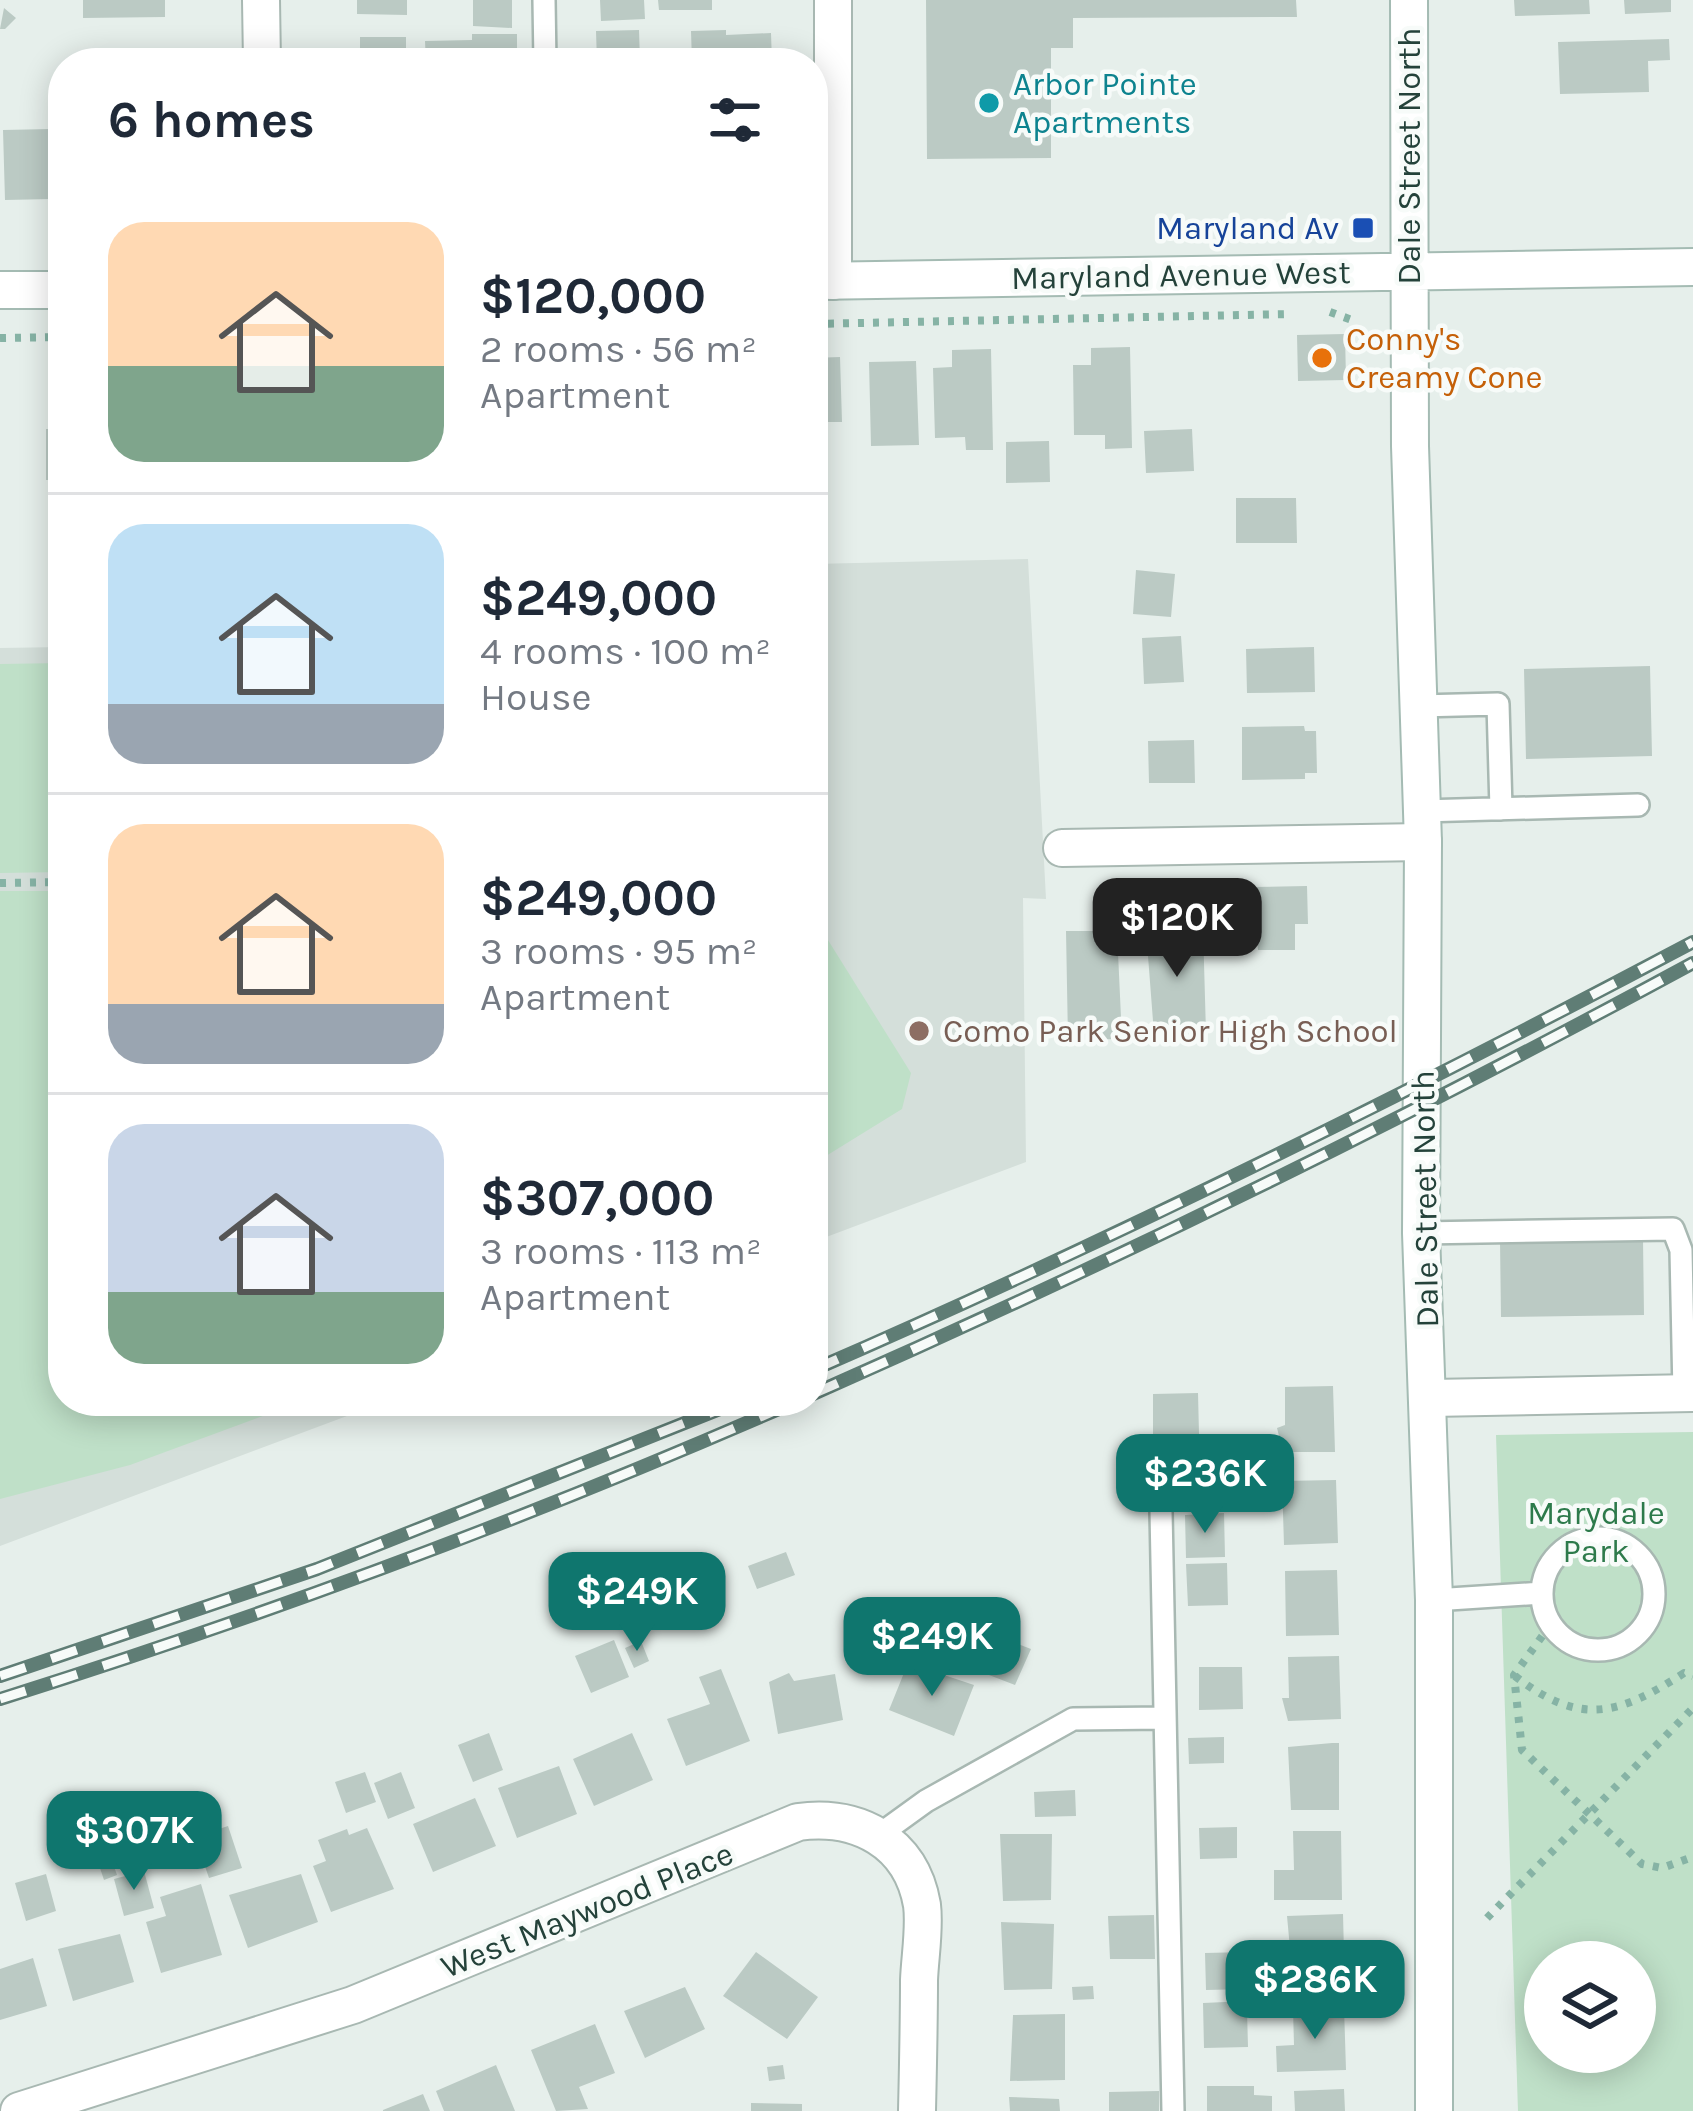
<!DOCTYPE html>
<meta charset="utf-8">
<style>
:root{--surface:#fff;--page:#f6f6f7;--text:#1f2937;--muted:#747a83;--line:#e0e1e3;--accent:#0f766e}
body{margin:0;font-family:Karla,sans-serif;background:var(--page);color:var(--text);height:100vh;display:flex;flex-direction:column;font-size:45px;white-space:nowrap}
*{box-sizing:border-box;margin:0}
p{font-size:39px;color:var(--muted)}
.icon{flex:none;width:66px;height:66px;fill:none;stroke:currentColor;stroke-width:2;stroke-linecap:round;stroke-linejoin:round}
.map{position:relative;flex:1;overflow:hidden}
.sheet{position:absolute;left:48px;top:48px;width:780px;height:1368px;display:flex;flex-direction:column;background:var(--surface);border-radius:48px;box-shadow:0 6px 30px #0003}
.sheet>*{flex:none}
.buttons{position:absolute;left:1524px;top:1941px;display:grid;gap:24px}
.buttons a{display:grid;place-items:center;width:132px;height:132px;border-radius:50%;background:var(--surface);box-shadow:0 6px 30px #0003;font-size:60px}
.price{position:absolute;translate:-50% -102px;padding:0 27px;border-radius:24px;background:var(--accent);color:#fff;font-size:39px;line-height:78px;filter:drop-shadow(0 3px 6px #0008)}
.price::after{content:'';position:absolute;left:50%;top:72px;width:36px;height:27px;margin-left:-18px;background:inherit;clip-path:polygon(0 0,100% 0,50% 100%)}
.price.selected{background:#222;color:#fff}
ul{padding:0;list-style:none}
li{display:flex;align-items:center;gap:36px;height:300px;padding:0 60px}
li+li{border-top:3px solid var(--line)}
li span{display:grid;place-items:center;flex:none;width:336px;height:240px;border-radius:36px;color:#555}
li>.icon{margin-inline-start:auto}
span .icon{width:144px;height:144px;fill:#fffc;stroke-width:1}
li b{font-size:51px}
h2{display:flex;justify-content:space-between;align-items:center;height:144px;padding:0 60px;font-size:51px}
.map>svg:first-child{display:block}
</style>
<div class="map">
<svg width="1693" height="2111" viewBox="0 0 1693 2111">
<rect width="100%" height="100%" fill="#e6efeb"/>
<!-- built -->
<path fill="#d4dfda" d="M1028,559l18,340 -23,-1 3,264 -213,80v-678z
M63,647v754h324l-387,145v-898z"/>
<!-- green -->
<path fill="#bfe0c8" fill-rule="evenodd" d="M63,663v209l-63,1v-209z
M0,891h63v510h240l-173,64 -130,34z
M813,916l98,157 -9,36 -89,55z
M1693,1432v679h-175l-22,-676zM1545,1962h90v90h-90z"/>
<!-- building -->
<path fill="#bbcac4" d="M83,0h82v17l-82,1z
M357,0h50v15l-50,-1z
M473,0h39v28l-39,-2z
M600,0h44l1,19 -44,2z
M658,0h54v10h-53z
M926,0h370l1,17 -224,1v30h-22v110l-124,1z
M1514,0h75l1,14 -75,2z
M1624,0h47v12l-46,2z
M4,8l12,10 -11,11h-5z
M639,30l1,31 -43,1 -1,-31z
M726,30v5l45,-2 1,30 -80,-1 -1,-31z
M472,34h45v29h-91l-1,-22 47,-1z
M360,37h46v26h-46z
M1669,39l1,21 -22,1 1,31 -89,2 -2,-52z
M51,129l1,70 -47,1 -2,-70z
M1345,334l1,46 -48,1 -1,-46z
M1130,347l2,101 -27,1v-14h-31l-1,-70h18v-17z
M991,349l2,101h-27l-1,-13 -30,1 -2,-70 19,-1v-17z
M840,357l2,65h-15v14h-14v-78z
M916,361l3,84 -48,1 -2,-84z
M52,418h11v62h-17v-51h6z
M1192,429l2,42 -48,2 -2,-42z
M1049,441l1,41 -44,1v-41z
M1236,498h60l1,45h-61z
M1136,570l39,4 -4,43 -38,-3z
M1181,636l3,46 -40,2 -2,-46z
M1314,647l1,45 -68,1 -1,-44z
M1650,666l2,90 -126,3 -2,-90z
M1304,726l1,5h11l1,42h-12v6l-63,1v-53z
M1194,740l1,43h-46l-1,-42z
M1307,886l1,38h-13v26h-37l-7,-63z
M1203,928l3,105 -52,1 -8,-104z
M1066,931h51l5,108 -54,1z
M1643,1239l1,76 -143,2 -1,-77z
M1333,1386l2,66h-52l-6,-24 8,-3v-38z
M1198,1393l1,41 -46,1v-41z
M1336,1480l2,63 -54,2 -2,-64z
M1224,1513l1,44 -39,1 -1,-43z
M786,1552l9,23 -38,14 -9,-23z
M1227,1563l1,42 -40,1 -2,-42z
M1337,1570l2,65 -53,1 -1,-65z
M990,1633l41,16 -16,36 -39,-15z
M614,1640l15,37 -38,16 -16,-37z
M641,1641l8,20 -15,7 -9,-20z
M1339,1656l2,63 -53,2 -6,-23h7l-1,-41z
M908,1663l66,22 -20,51 -65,-26z
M1199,1667h43l1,42 -44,1z
M721,1669l29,72 -64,25 -19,-47 43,-15 -11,-27z
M789,1673l5,8 41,-7 8,46 -65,14 -9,-52z
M489,1733l14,37 -30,12 -15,-37z
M632,1733l21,47 -59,26 -21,-47z
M1224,1737v26l-35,1 -1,-26z
M1332,1743h7v67h-48l-3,-63z
M559,1766l18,48 -60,24 -19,-50z
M365,1772l11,30 -30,11 -11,-31z
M401,1772l14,36 -27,11 -14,-36z
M1075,1790l1,26 -41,1 -1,-25z
M475,1798l21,48 -63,26 -20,-48z
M107,1814l11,7 -11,17 -10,-7z
M228,1826l14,42 -33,10 -14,-41z
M1237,1827v31l-37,1 -1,-31z
M367,1828l27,61 -63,23 -18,-46 13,-5 -8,-21 29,-11 2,6z
M1293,1831h48l1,69h-68v-30h20z
M1000,1834h52l-1,66 -48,1z
M107,1846l10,29 -13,5 -10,-30z
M144,1871l10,37 -30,8 -10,-37z
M46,1874l10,37 -30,10 -11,-38z
M301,1874l17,48 -70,26 -19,-53z
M201,1884l21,71 -61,18 -15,-51 20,-6 -6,-19z
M1343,1914l2,77 -51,1 -7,-76z
M1154,1915l1,44h-45l-2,-43z
M1001,1922l53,2 -2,65 -48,1z
M120,1934l14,48 -61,19 -15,-52z
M756,1952l62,45 -31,42 -64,-43z
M1247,1952v37l-41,1 -1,-37z
M33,1958l14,48 -47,14v-51z
M1093,1986l1,13 -21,1 -1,-13z
M685,1987l20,42 -60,29 -21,-47z
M1248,1997l18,1 -1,14 -18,-2 1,37 -44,1 -1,-45 45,-2z
M1344,2007l2,63 -69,2 -1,-26 18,-1 -1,-37z
M1065,2014v66l-55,1 3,-66z
M595,2024l20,49 -36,14 9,22 -32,2 -25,-61z
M496,2065l19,46h-71l-8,-20z
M783,2065l2,14 -16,2 -2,-14z
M1207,2086h47v9l18,1v15h-65z
M1344,2089l1,22h-50l-1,-20z
M1159,2091v20h-50v-19z
M423,2094l7,17h-47v-1z
M1009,2097l50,2 1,12h-50z
M751,2103l51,1v7h-51z"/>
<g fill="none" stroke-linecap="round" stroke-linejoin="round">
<defs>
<path id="lane" d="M544,0l1,63
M1419,706l79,-2 3,105
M1422,811l216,-6
M1421,1233l252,-4 8,21 3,143
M1160,1461l13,650
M1542 1594a56 56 0 1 1 112 0a56 56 0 1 1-112 0Z
M1434,1600l108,-7
M879,1835l47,-34 147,-82 91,-1"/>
<path id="street" d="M261,0l1,63
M833,281v-281
M1062,848l361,-6
M1431,1398l262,-5
M19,2111l334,-106 445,-183c59,-8 113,19 124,83 3,23 -2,51 -3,75 0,43 -1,87 -2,131"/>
<path id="secondary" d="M1409,0l1,446 13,396 -2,391 13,367v511
M813,281l880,-14
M0,290h63"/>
</defs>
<!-- lane casing -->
<use href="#lane" stroke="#a8b8b2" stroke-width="26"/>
<!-- street casing -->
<use href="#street" stroke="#a8b8b2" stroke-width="40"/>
<!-- secondary casing -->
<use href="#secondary" stroke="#a4bbb3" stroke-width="40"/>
<!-- path -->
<path stroke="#86b3a5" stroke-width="8" stroke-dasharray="6 9" stroke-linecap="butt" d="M1330,312l22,8
M813,324l478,-10
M0,338l63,-1
M0,883l63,-1
M1551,1624l-37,51 8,75 120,114 20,4 31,-11
M1515,1676c65,51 104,39 169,-3l9,3
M1487,1918l206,-210"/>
<!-- lane -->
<use href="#lane" stroke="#fff" stroke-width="21"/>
<!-- street -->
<use href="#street" stroke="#fff" stroke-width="36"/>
<!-- secondary -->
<use href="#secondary" stroke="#fff" stroke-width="36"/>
<defs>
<path id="rail" d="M813,1370c300,-130 591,-275 880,-428
M813,1394c300,-132 592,-275 880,-431
M0,1676l317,-107 423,-168
M0,1699c270,-85 537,-184 797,-298"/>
</defs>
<!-- rail casing -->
<use href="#rail" stroke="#5f7d75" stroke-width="14"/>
<!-- rail -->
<use href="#rail" stroke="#f7fbf9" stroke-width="9" stroke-dasharray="27" stroke-linecap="butt"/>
</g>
<!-- markers -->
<circle fill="#0f9aa8" stroke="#f7fbf9" stroke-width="4.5" cx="989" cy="103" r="12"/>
<rect fill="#1a4fb4" stroke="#f7fbf9" stroke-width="4.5" x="1351" y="216" width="24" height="24" rx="6"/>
<circle fill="#e8710a" stroke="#f7fbf9" stroke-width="4.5" cx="1322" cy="358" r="12"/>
<circle fill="#8d6e63" stroke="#f7fbf9" stroke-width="4.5" cx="919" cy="1031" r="12"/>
<g text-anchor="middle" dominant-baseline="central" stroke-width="9" stroke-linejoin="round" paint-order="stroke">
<!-- culture labels -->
<g font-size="33" fill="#0d838f" stroke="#f7fbf9" text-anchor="start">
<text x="1013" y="84">Arbor Pointe<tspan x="1013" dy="38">Apartments</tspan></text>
</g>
<!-- street labels -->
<g font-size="33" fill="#24423a" stroke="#f7fbf9">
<text transform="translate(1409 156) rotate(-90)">Dale Street North</text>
<text transform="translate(1181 275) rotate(-1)">Maryland Avenue West</text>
<text transform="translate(1425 1199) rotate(-91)">Dale Street North</text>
<text transform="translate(587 1910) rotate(-22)">West Maywood Place</text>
</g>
<!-- transit labels -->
<g font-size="33" fill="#164399" stroke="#f7fbf9" text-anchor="end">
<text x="1339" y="228">Maryland Av</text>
</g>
<!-- food labels -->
<g font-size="33" fill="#c56008" stroke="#f7fbf9" text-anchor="start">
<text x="1346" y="339">Conny's<tspan x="1346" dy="38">Creamy Cone</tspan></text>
</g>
<!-- education labels -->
<g font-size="33" fill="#785e54" stroke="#f7fbf9" text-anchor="start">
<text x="943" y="1031">Como Park Senior High School</text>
</g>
<!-- park labels -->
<g font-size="33" fill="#2d7a4b" stroke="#f7fbf9">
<text x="1596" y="1513">Marydale<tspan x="1596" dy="38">Park</tspan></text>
</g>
</g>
</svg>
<div class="buttons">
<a><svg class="icon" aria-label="layers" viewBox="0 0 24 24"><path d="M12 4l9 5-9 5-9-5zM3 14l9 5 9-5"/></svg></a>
</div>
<b class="price selected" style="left:1177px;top:980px">$120K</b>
<b class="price" style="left:1205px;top:1536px">$236K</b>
<b class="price" style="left:637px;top:1654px">$249K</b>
<b class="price" style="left:932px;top:1699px">$249K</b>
<b class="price" style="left:134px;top:1893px">$307K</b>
<b class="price" style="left:1315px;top:2042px">$286K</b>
<section class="sheet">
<h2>6 homes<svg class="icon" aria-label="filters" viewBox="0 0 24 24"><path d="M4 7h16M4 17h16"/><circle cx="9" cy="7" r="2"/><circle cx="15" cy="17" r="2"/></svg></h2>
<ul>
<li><span style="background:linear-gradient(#ffd9b3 60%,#7fa58c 0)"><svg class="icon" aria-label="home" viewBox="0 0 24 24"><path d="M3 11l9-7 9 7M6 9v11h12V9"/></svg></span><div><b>$120,000</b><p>2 rooms · 56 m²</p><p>Apartment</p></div></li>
<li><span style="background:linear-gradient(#bfe0f5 75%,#9aa5b1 0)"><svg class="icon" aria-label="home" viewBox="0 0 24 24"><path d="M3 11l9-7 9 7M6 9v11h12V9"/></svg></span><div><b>$249,000</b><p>4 rooms · 100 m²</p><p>House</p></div></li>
<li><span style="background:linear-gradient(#ffd9b3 75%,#9aa5b1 0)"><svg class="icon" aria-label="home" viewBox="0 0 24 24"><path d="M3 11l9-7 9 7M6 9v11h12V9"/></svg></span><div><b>$249,000</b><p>3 rooms · 95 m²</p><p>Apartment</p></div></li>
<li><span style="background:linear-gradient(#c9d6e8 70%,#7fa58c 0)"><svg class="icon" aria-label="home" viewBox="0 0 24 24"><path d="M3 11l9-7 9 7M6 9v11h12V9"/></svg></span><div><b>$307,000</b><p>3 rooms · 113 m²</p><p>Apartment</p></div></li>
</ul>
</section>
</div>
